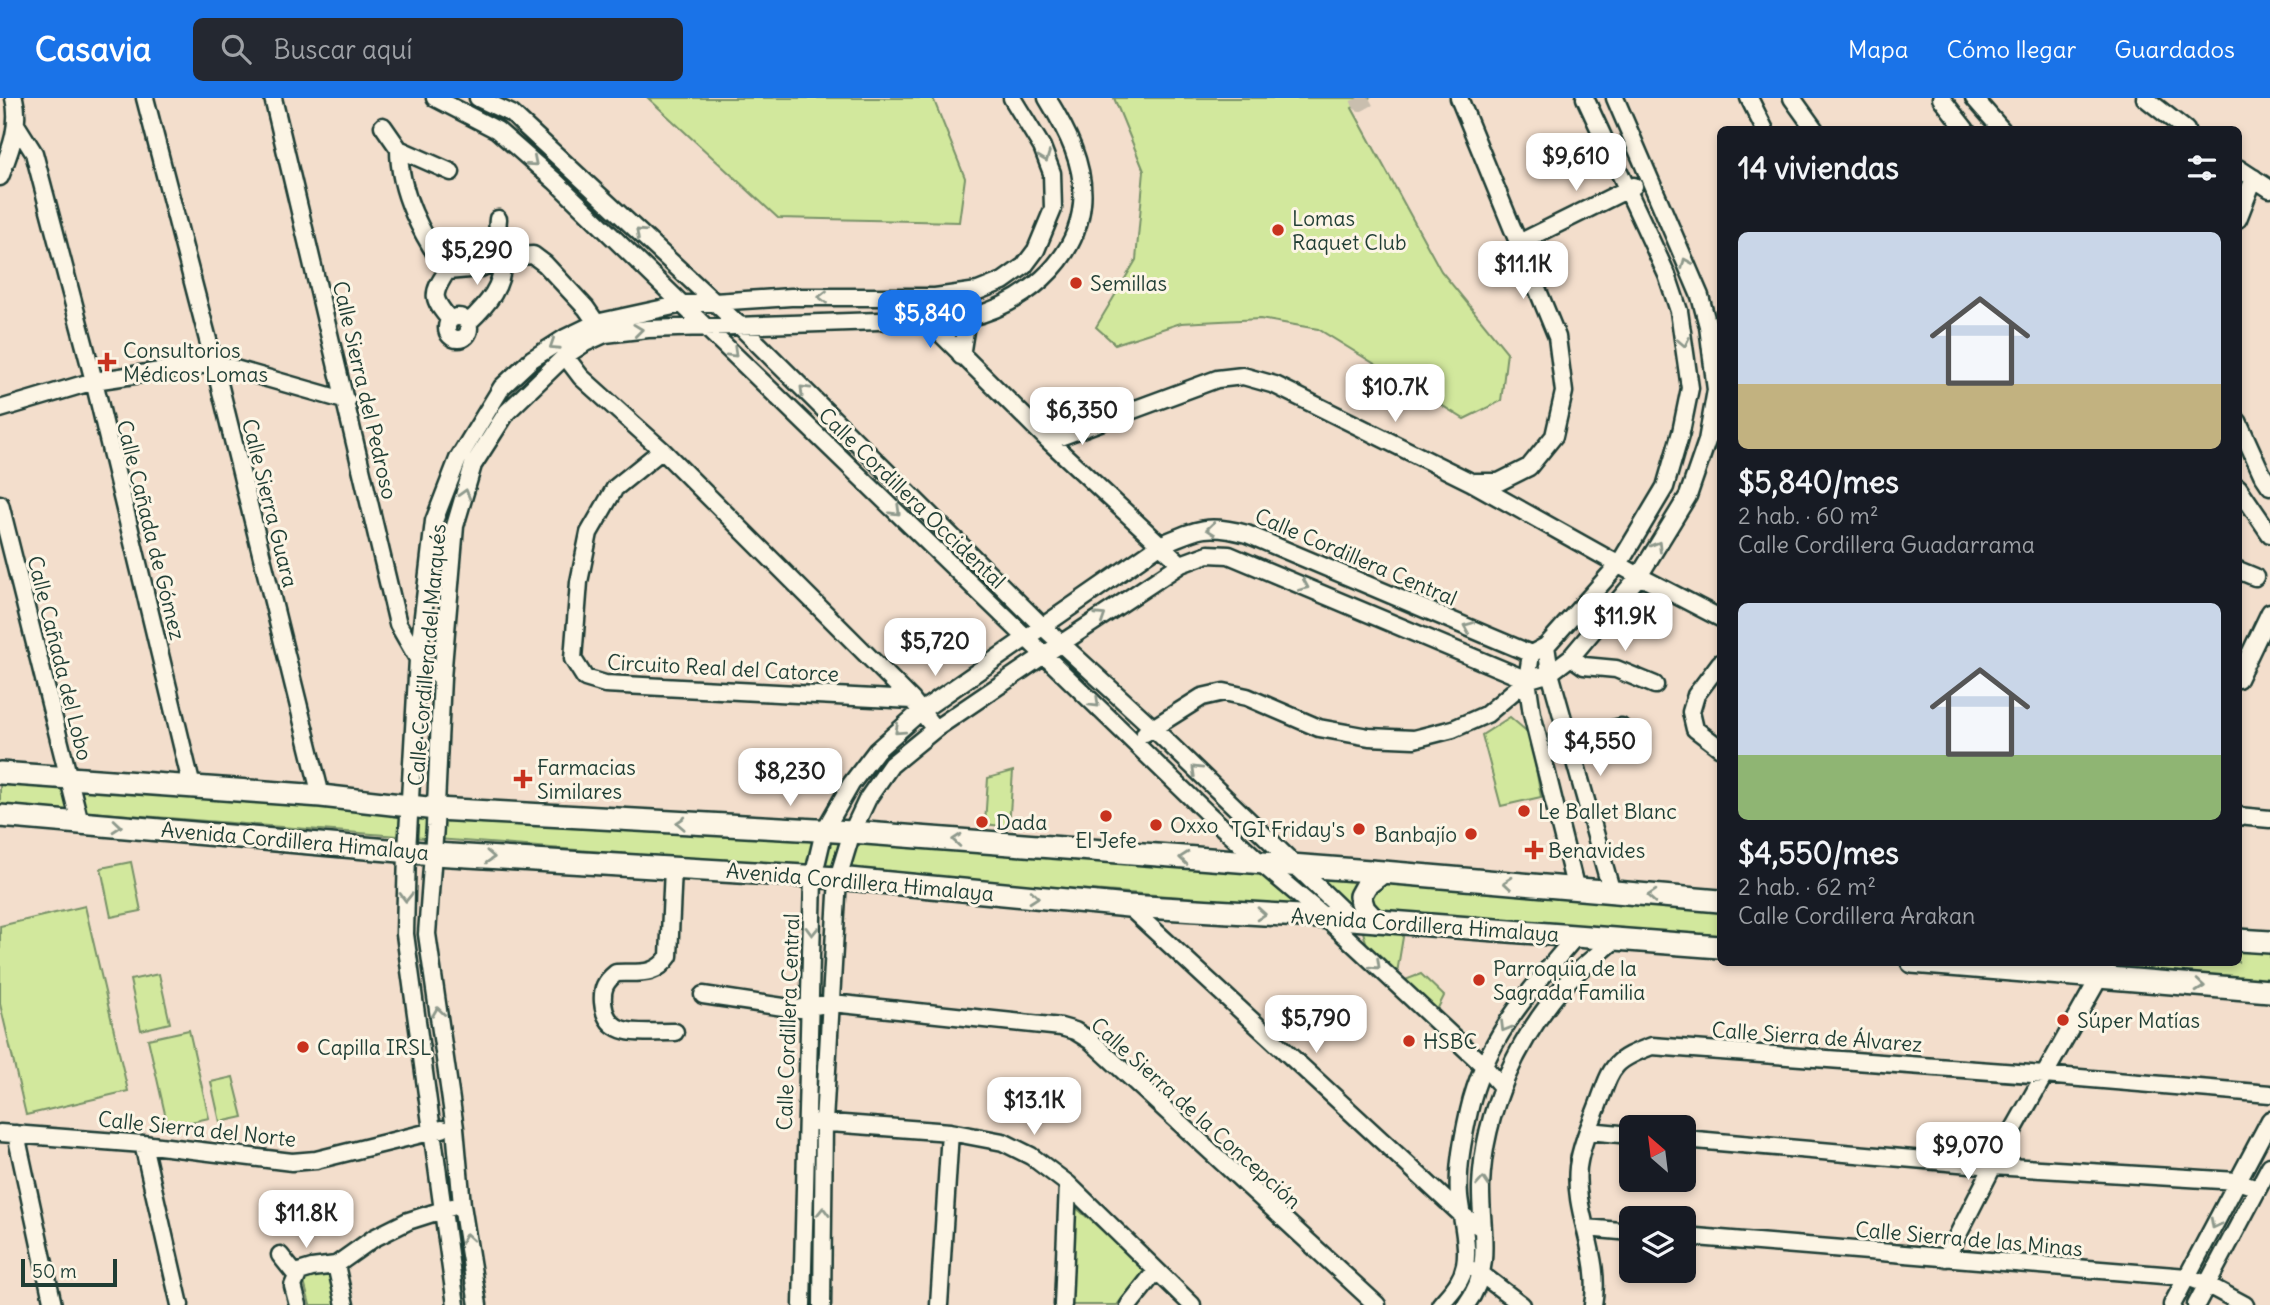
<!DOCTYPE html>
<html lang="es">
<meta charset="utf-8">
<style>
:root{--surface:#171b24;--page:#242831;--text:#f1f3f6;--muted:#9ea1a6;--accent:#1a73e8}
body{margin:0;font-family:Delius,sans-serif;background:var(--page);color:var(--text);height:100vh;display:flex;flex-direction:column;font-size:26px;white-space:nowrap}
*{box-sizing:border-box;margin:0}
p{font-size:23px;color:var(--muted)}
.icon{flex:none;width:38px;height:38px;fill:none;stroke:currentColor;stroke-width:2;stroke-linecap:round;stroke-linejoin:round}
.map{position:relative;flex:1;overflow:hidden}
.drawer{position:absolute;left:1717px;top:28px;width:525px;height:840px;display:flex;flex-direction:column;background:var(--surface);border-radius:10px;box-shadow:0 4px 10px #0003}
.drawer>*{flex:none}
.needle{width:46px;rotate:332deg}
.fabs{position:absolute;left:1619px;top:1017px;display:grid;gap:14px}
.fabs a{display:grid;place-items:center;width:77px;height:77px;border-radius:10px;background:var(--surface);box-shadow:0 4px 10px #0003;font-size:35px}
.scale{position:absolute;left:21px;bottom:18px;width:96px;box-sizing:border-box;padding-left:7px;border:4px solid #1f3d34;border-top:0;font-size:19px;line-height:24px;white-space:nowrap;color:#1f3d34;-webkit-text-stroke:5px #fcf5e5;paint-order:stroke}
.price{position:absolute;translate:-50% -60px;padding:0 16px;border-radius:14px;background:#fff;color:#222;font-size:23px;line-height:46px;filter:drop-shadow(0 2px 4px #0008)}
.price::after{content:'';position:absolute;left:50%;top:42px;width:21px;height:16px;margin-left:-10px;background:inherit;clip-path:polygon(0 0,100% 0,50% 100%)}
.price.on{background:var(--accent);color:#fff}
ul{padding:0;list-style:none}
li{display:grid;align-content:center;gap:14px;height:371px;padding:0 21px}
li span{display:grid;place-items:center;height:217px;border-radius:10px;color:#555}
li>.icon{margin-inline-start:auto}
span .icon{width:126px;height:126px;fill:#fffc;stroke-width:1}
li b{font-size:30px}
h2{display:flex;justify-content:space-between;align-items:center;height:84px;padding:0 21px;font-size:30px}
header{display:flex;align-items:center;gap:42px;box-sizing:border-box;height:98px;padding:0 35px;background:var(--accent);color:#fff}
header strong{font-size:33px}
nav{display:flex;gap:38px;margin-inline-start:auto;font-size:24px}
.search{width:490px;height:63px;background:var(--page);display:flex;align-items:center;gap:18px;box-sizing:border-box;padding:0 24px;border-radius:10px;color:var(--muted);font-size:26px}
.map>svg:first-child{display:block}
</style>
<header>
<strong>Casavia</strong>
<div class="search"><svg class="icon" aria-label="search" viewBox="0 0 24 24"><circle cx="10" cy="10" r="6"/><path d="M15 15l6 6"/></svg>Buscar aquí</div>
<nav><a>Mapa</a><a>Cómo llegar</a><a>Guardados</a></nav>
</header>
<div class="map">
<svg width="2270" height="1207" viewBox="0 0 2270 1207">
<rect width="100%" height="100%" fill="#f3decc"/>
<filter id="ink" filterUnits="userSpaceOnUse"><feTurbulence type="fractalNoise" baseFrequency=".0143" numOctaves="2"/><feDisplacementMap in="SourceGraphic" scale="14" xChannelSelector="R" yChannelSelector="G"/><feConvolveMatrix kernelMatrix="1 2 1 2 8 2 1 2 1" color-interpolation-filters="sRGB"/></filter>
<g filter="url(#ink)">
<!-- green -->
<path fill="#d2e89d" stroke="#789268" stroke-width="2" d="M648,0h285l32,80 -6,44 -181,-4z
M1114,0h255l-17,10 89,163 66,81 -6,49 -37,18 -146,-90 -58,-10 -79,4 -66,21 -19,-17 40,-67 8,-89z
M1510,619l20,17 11,63 -40,9 -19,-71z
M1013,673l-4,56 -24,-3 3,-46z
M0,677l866,69 854,64v31l-1720,-134z
M131,764l10,49 -30,6 -10,-49z
M85,808l43,185 -102,24 -26,-111v-78z
M1370,832l34,1 -7,42 -30,-28 -4,-13z
M2238,848l32,3v35l-264,-21 232,-1z
M159,876l11,49 -29,7 -11,-50z
M1421,876l23,22 -7,14 -32,-30z
M189,932l20,88 -41,9 -20,-88z
M233,979l10,40 -23,5 -9,-40z
M1074,1108l72,62 -29,37h-46z
M332,1174l10,33h-32l-7,-27z"/>
<g fill="none" stroke-linecap="round" stroke-linejoin="round">
<!-- minor-tunnel -->
<path stroke="#c9beae" stroke-width="16" stroke-dasharray="16 8" stroke-linecap="butt" d="M1358,0l2,5 9,-5"/>
<defs>
<path id="minor" d="M145,0l69,265 107,433
M273,0l125,526 20,35 24,19
M435,0l62,32 58,51 652,632 55,51 64,54 157,147 19,22
M478,0l34,16 227,211 303,301 110,101 199,192
M1459,0l98,239 7,55 -10,44 -25,31 -30,15h-24
M1749,0l16,32
M1792,0l23,32
M1941,0l25,32
M1974,0l28,32
M2145,0l41,32
M17,28l17,27 60,228 98,406
M383,28l16,23 52,23
M399,51c0,44 23,86 48,122l34,-3 21,-11 31,-2 12,9 41,44 16,23
M2238,70l32,21
M0,79c10,-26 21,-51 14,-79
M2238,121l16,-41
M1519,145l115,-57
M447,173c-16,24 -15,27 3,49
M447 230a11 11 0 1 1 22 0a11 11 0 1 1-22 0Z
M926,221l123,122 132,123
M468,225c19,-18 37,-38 34,-66 -2,-14 -6,-24 -4,-38
M565,258l16,21 81,73 250,250 23,29
M961,258l6,-38
M0,311l94,-28 120,-18 133,38
M2238,323l24,53 8,12
M1049,343l168,-62 26,-3 32,9 196,97 168,94 81,42
M662,352l-47,38 -26,45 -10,49 -6,77 12,19 20,6 307,16
M2238,389l32,47
M0,406l80,319
M2238,472l17,7
M1546,548l4,27 62,220
M1531,556l15,-8 73,-82 46,-77 16,-55 9,-44 -11,-77 -12,-36 -82,-177
M1531,556l-4,26 5,34 44,176
M1571,559l13,9 32,3 39,16
M1720,565l-24,32 -5,17 4,17 25,19
M2238,581l32,-67
M1145,635l57,-36 22,-5 23,5 72,31 50,9 45,2 39,-10 34,-15 40,-34 23,-7 21,-16 68,-81 49,-80 19,-55 9,-51 -8,-64 -8,-30 -85,-198
M1570,642l51,-13
M2238,718l32,3
M673,770l-4,88c-14,21 -31,16 -53,17 -11,9 -14,15 -13,29 3,39 42,29 72,30
M1128,808l334,309 21,14
M703,897l94,14 35,-6 229,24 14,4 16,10 286,264
M817,1024l133,10 53,10 28,14 37,28 124,121
M1588,1033l43,4
M0,1035l143,11 149,18 24,-2 126,-31
M16,1036l37,171
M1684,1041l309,27 244,15 21,7
M143,1046l37,161
M1586,1130l45,4
M1684,1138l503,41 19,7 39,21
M280,1157l16,20
M1946,1160l47,-92 115,-204
M336,1167l9,40
M1476,1172l46,35
M298,1207l-5,-19 6,-14 13,-4 24,-3 38,-27 34,-17 44,-14
M456,1207l-51,-371 2,-83 11,-192 16,-138 24,-62 44,-72 30,-28 33,-21 31,-15 87,-19 108,-7h144l43,-6 25,-10 21,-15 12,-16 17,-41 -1,-36 -10,-26 -30,-49
M478,1207l-16,-100 -7,-77 -28,-194 8,-108 7,-148 13,-152 18,-61 34,-53 25,-24 33,-32 20,-13 20,-9 43,-5 319,-11c54,-13 109,-54 115,-114 4,-38 -16,-75 -35,-106
M802,1207l11,-427 11,-47 27,-47 26,-34 44,-39 239,-166c37,-16 47,-22 87,-11l284,120
M822,1207l2,-183 14,-244 14,-46 16,-34 23,-33 44,-36 109,-74 137,-91 27,-10 21,1 298,125
M939,1207l11,-173
M1063,1207l5,-121
M1129,1207l27,-34
M1440,1207c10,-12 22,-23 25,-40 4,-20 -4,-49 -6,-69 -2,-28 4,-58 10,-85 16,-72 62,-122 108,-176
M1466,1207c28,-37 14,-77 15,-119 3,-76 37,-149 87,-205 14,-15 32,-28 48,-42
M1593,1207c9,-49 -20,-91 -15,-138 3,-21 12,-42 20,-62 14,-38 13,-44 54,-59l392,29 226,19
M2172,1207l98,-185
M2196,1207l74,-139"/>
<path id="major" d="M0,675l321,23 115,13 416,23 531,40 337,29
M0,718l434,38 404,24 290,28 223,13 369,28
M1375,823l-11,-12 -4,-13 6,-11 17,-13
M2238,842l32,2
M1912,864l358,29"/>
</defs>
<!-- minor casing -->
<use href="#minor" stroke="#1f3d34" stroke-width="21"/>
<!-- major casing -->
<use href="#major" stroke="#1f3d34" stroke-width="26"/>
<!-- minor -->
<use href="#minor" stroke="#fcf5e5" stroke-width="16"/>
<!-- major -->
<use href="#major" stroke="#fcf5e5" stroke-width="21"/>
</g>
<!-- one-way arrows -->
<defs><path id="oneway-chevron" d="M-2-3.5L2.5 0L-2 3.5" fill="none" stroke-width="1.6" stroke-linecap="round" stroke-linejoin="round" transform="scale(1.75)"/></defs>
<g stroke="#8e998c">
<use href="#oneway-chevron" transform="translate(1045 59) rotate(69)"/>
<use href="#oneway-chevron" transform="translate(533 64) rotate(41)"/>
<use href="#oneway-chevron" transform="translate(640 135) rotate(-137)"/>
<use href="#oneway-chevron" transform="translate(1686 165) rotate(-114)"/>
<use href="#oneway-chevron" transform="translate(823 199) rotate(-180)"/>
<use href="#oneway-chevron" transform="translate(638 232) rotate(-7)"/>
<use href="#oneway-chevron" transform="translate(1684 244) rotate(79)"/>
<use href="#oneway-chevron" transform="translate(554 247) rotate(147)"/>
<use href="#oneway-chevron" transform="translate(733 255) rotate(44)"/>
<use href="#oneway-chevron" transform="translate(804 292) rotate(-135)"/>
<use href="#oneway-chevron" transform="translate(465 396) rotate(-74)"/>
<use href="#oneway-chevron" transform="translate(896 413) rotate(44)"/>
<use href="#oneway-chevron" transform="translate(1211 431) rotate(175)"/>
<use href="#oneway-chevron" transform="translate(1657 448) rotate(-59)"/>
<use href="#oneway-chevron" transform="translate(1304 488) rotate(23)"/>
<use href="#oneway-chevron" transform="translate(1101 519) rotate(-33)"/>
<use href="#oneway-chevron" transform="translate(1468 529) rotate(-157)"/>
<use href="#oneway-chevron" transform="translate(1095 605) rotate(44)"/>
<use href="#oneway-chevron" transform="translate(899 632) rotate(138)"/>
<use href="#oneway-chevron" transform="translate(1196 672) rotate(-136)"/>
<use href="#oneway-chevron" transform="translate(681 725) rotate(-177)"/>
<use href="#oneway-chevron" transform="translate(117 728) rotate(5)"/>
<use href="#oneway-chevron" transform="translate(957 742) rotate(-175)"/>
<use href="#oneway-chevron" transform="translate(490 759) rotate(3)"/>
<use href="#oneway-chevron" transform="translate(1184 760) rotate(-175)"/>
<use href="#oneway-chevron" transform="translate(1508 785) rotate(-175)"/>
<use href="#oneway-chevron" transform="translate(1652 798) rotate(-176)"/>
<use href="#oneway-chevron" transform="translate(406 799) rotate(91)"/>
<use href="#oneway-chevron" transform="translate(1034 799) rotate(5)"/>
<use href="#oneway-chevron" transform="translate(1261 816) rotate(4)"/>
<use href="#oneway-chevron" transform="translate(812 833) rotate(91)"/>
<use href="#oneway-chevron" transform="translate(1376 867) rotate(43)"/>
<use href="#oneway-chevron" transform="translate(2200 888) rotate(5)"/>
<use href="#oneway-chevron" transform="translate(438 914) rotate(-98)"/>
<use href="#oneway-chevron" transform="translate(1505 929) rotate(121)"/>
<use href="#oneway-chevron" transform="translate(1483 1084) rotate(-86)"/>
<use href="#oneway-chevron" transform="translate(823 1114) rotate(-89)"/>
<use href="#oneway-chevron" transform="translate(2215 1126) rotate(118)"/>
<use href="#oneway-chevron" transform="translate(467 1140) rotate(-99)"/>
</g>
</g>
<!-- markers -->
<g fill="#c8321e" stroke="#fcf5e5" stroke-width="2.5">
<circle cx="1278" cy="132" r="7"/>
<circle cx="1076" cy="185" r="7"/>
<path d="M103.5 253.5h7v7h7v7h-7v7h-7v-7h-7v-7h7z"/>
<path d="M519.5 670.5h7v7h7v7h-7v7h-7v-7h-7v-7h7z"/>
<circle cx="1524" cy="713" r="7"/>
<circle cx="1106" cy="718" r="7"/>
<circle cx="982" cy="724" r="7"/>
<circle cx="1156" cy="727" r="7"/>
<circle cx="1359" cy="731" r="7"/>
<circle cx="1471" cy="736" r="7"/>
<path d="M1530.5 741.5h7v7h7v7h-7v7h-7v-7h-7v-7h7z"/>
<circle cx="1479" cy="882" r="7"/>
<circle cx="2063" cy="922" r="7"/>
<circle cx="1409" cy="943" r="7"/>
<circle cx="303" cy="949" r="7"/>
</g>
<g text-anchor="middle" dominant-baseline="central" stroke-width="6" stroke-linejoin="round" paint-order="stroke">
<!-- poi labels -->
<g font-size="21" fill="#1f3d34" stroke="#fcf5e5" text-anchor="start">
<text x="1292" y="120">Lomas<tspan x="1292" dy="24">Raquet Club</tspan></text>
<text x="1090" y="185">Semillas</text>
<text x="123" y="252">Consultorios<tspan x="123" dy="24">Médicos Lomas</tspan></text>
<text x="537" y="669">Farmacias<tspan x="537" dy="24">Similares</tspan></text>
<text x="1538" y="713">Le Ballet Blanc</text>
<text x="996" y="724">Dada</text>
<text x="1170" y="727">Oxxo</text>
<text x="1345" y="731" text-anchor="end">TGI Friday's</text>
<text x="1457" y="736" text-anchor="end">Banbajío</text>
<text x="1106" y="742" text-anchor="middle">El Jefe</text>
<text x="1548" y="752">Benavides</text>
<text x="1493" y="870">Parroquia de la<tspan x="1493" dy="24">Sagrada Familia</tspan></text>
<text x="2077" y="922">Súper Matías</text>
<text x="1423" y="943">HSBC</text>
<text x="317" y="949">Capilla IRSL</text>
</g>
<!-- street labels -->
<g font-size="21" fill="#1f3d34" stroke="#fcf5e5">
<text transform="translate(365 292) rotate(77)">Calle Sierra del Pedroso</text>
<text transform="translate(912 400) rotate(44)">Calle Cordillera Occidental</text>
<text transform="translate(270 405) rotate(76)">Calle Sierra Guara</text>
<text transform="translate(151 432) rotate(76)">Calle Cañada de Gómez</text>
<text transform="translate(1356 459) rotate(23)">Calle Cordillera Central</text>
<text transform="translate(427 557) rotate(-85)">Calle Cordillera del Marqués</text>
<text transform="translate(60 560) rotate(76)">Calle Cañada del Lobo</text>
<text transform="translate(723 570) rotate(3)">Circuito Real del Catorce</text>
<text transform="translate(295 743) rotate(5)">Avenida Cordillera Himalaya</text>
<text transform="translate(860 784) rotate(5)">Avenida Cordillera Himalaya</text>
<text transform="translate(1425 827) rotate(4)">Avenida Cordillera Himalaya</text>
<text transform="translate(788 924) rotate(-88)">Calle Cordillera Central</text>
<text transform="translate(1817 939) rotate(4)">Calle Sierra de Álvarez</text>
<text transform="translate(1196 1015) rotate(42)">Calle Sierra de la Concepción</text>
<text transform="translate(197 1031) rotate(6)">Calle Sierra del Norte</text>
<text transform="translate(1969 1141) rotate(5)">Calle Sierra de las Minas</text>
</g>
</g>
</svg>
<div class="fabs">
<a><svg class="needle" viewBox="-14 -14 28 28"><path d="M0-13l5 13h-10z" fill="#e53935"/><path d="M0 13l5-13h-10z" fill="#9ea1a6"/></svg></a>
<a><svg class="icon" aria-label="layers" viewBox="0 0 24 24"><path d="M12 4l9 5-9 5-9-5zM3 14l9 5 9-5"/></svg></a>
</div>
<div class="scale">50 m</div>
<b class="price" style="left:1576px;top:95px">$9,610</b>
<b class="price" style="left:477px;top:189px">$5,290</b>
<b class="price" style="left:1523px;top:203px">$11.1K</b>
<b class="price on" style="left:930px;top:252px">$5,840</b>
<b class="price" style="left:1395px;top:326px">$10.7K</b>
<b class="price" style="left:1082px;top:349px">$6,350</b>
<b class="price" style="left:1625px;top:555px">$11.9K</b>
<b class="price" style="left:935px;top:580px">$5,720</b>
<b class="price" style="left:1600px;top:680px">$4,550</b>
<b class="price" style="left:790px;top:710px">$8,230</b>
<b class="price" style="left:1316px;top:957px">$5,790</b>
<b class="price" style="left:1034px;top:1039px">$13.1K</b>
<b class="price" style="left:1968px;top:1084px">$9,070</b>
<b class="price" style="left:306px;top:1152px">$11.8K</b>
<section class="drawer">
<h2>14 viviendas<svg class="icon" aria-label="filters" viewBox="0 0 24 24"><path d="M4 7h16M4 17h16"/><circle cx="9" cy="7" r="2"/><circle cx="15" cy="17" r="2"/></svg></h2>
<ul>
<li><span style="background:linear-gradient(#c9d6e8 70%,#c2b280 0)"><svg class="icon" aria-label="home" viewBox="0 0 24 24"><path d="M3 11l9-7 9 7M6 9v11h12V9"/></svg></span><div><b>$5,840/mes</b><p>2 hab. · 60 m²</p><p>Calle Cordillera Guadarrama</p></div></li>
<li><span style="background:linear-gradient(#c9d6e8 70%,#8fb573 0)"><svg class="icon" aria-label="home" viewBox="0 0 24 24"><path d="M3 11l9-7 9 7M6 9v11h12V9"/></svg></span><div><b>$4,550/mes</b><p>2 hab. · 62 m²</p><p>Calle Cordillera Arakan</p></div></li>
</ul>
</section>
</div>
